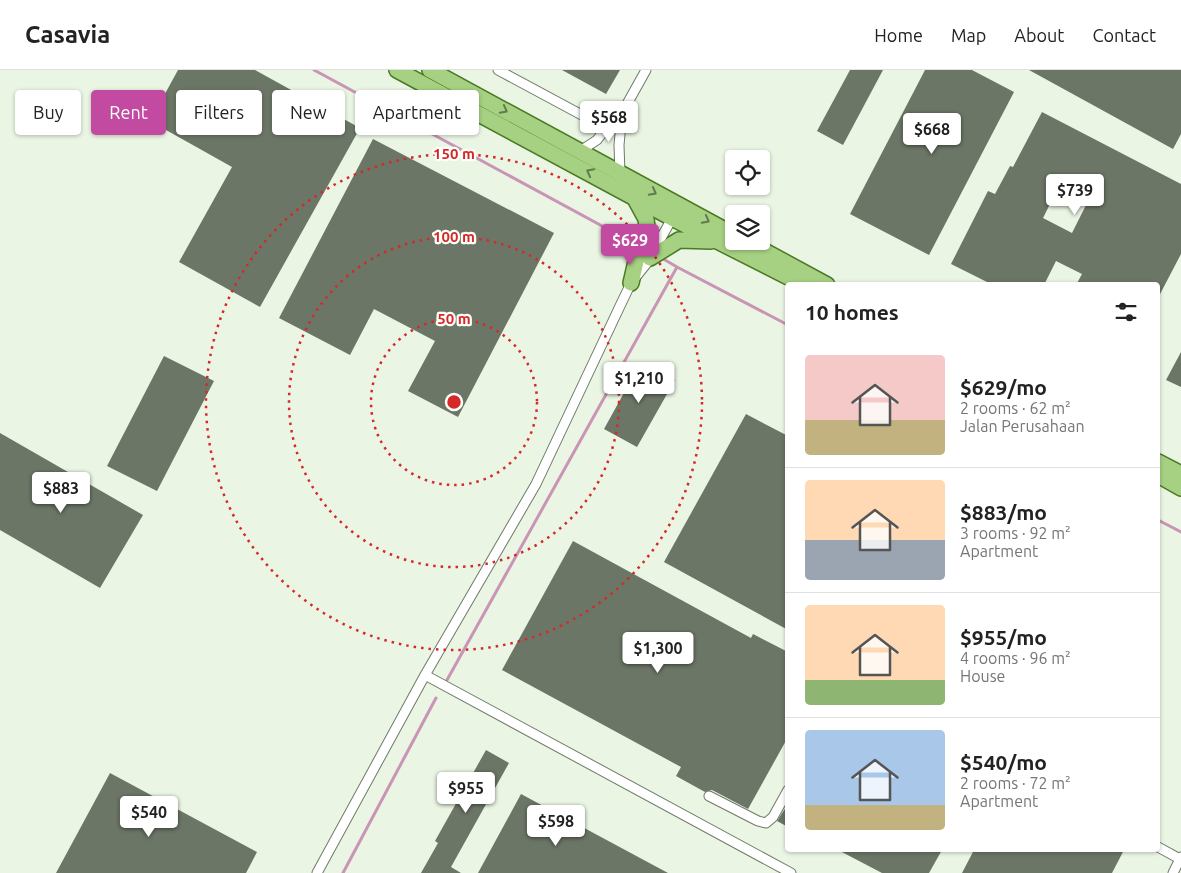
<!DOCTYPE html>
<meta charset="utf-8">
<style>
:root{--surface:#fff;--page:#f6f6f6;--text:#222;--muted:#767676;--line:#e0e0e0;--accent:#c24ba1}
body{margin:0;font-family:Ubuntu,sans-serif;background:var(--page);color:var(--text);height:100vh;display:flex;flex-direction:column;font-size:19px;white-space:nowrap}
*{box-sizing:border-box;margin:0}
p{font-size:16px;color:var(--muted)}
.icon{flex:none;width:28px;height:28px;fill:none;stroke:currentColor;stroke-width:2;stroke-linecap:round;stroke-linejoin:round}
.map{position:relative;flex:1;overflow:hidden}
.side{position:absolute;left:785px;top:212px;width:375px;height:570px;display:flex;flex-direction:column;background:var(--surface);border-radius:5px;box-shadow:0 1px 4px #0004}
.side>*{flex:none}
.hud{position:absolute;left:15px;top:20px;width:475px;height:45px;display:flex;gap:10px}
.tools{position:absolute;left:725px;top:80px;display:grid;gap:10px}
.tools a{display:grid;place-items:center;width:45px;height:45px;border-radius:5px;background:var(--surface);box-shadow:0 1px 4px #0004;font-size:25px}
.price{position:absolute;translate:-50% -42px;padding:0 11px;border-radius:5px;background:#fff;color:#222;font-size:16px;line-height:32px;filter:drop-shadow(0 1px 2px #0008)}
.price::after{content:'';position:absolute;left:50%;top:30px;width:15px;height:11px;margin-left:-8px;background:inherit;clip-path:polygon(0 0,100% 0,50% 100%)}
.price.active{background:var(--accent);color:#fff}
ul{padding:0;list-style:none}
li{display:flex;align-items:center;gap:15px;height:125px;padding:0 20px}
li+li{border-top:1px solid var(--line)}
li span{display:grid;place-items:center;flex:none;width:140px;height:100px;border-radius:5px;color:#555}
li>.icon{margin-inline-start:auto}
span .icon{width:60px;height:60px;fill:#fffc;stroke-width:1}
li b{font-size:21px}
h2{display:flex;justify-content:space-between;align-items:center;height:60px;padding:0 20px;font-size:21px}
.pill{padding:0 18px;border-radius:5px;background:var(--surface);box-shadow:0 1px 4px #0004;font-size:18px;line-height:45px}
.pill.active{background:var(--accent);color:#fff}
header{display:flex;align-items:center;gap:30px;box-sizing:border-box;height:70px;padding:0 25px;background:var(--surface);border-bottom:1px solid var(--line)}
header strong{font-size:24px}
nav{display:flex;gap:28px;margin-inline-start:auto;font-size:18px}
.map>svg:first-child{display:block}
</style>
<header>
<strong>Casavia</strong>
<nav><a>Home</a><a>Map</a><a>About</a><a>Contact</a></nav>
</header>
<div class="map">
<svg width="1181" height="803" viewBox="0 0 1181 803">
<rect width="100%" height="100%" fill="#eaf5e3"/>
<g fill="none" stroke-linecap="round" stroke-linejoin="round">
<!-- stream -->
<path stroke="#c995b6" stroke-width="3" d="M314,0l325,176
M660,187l17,10
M1158,450l23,12
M447,610l230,-413 111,58
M343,803l93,-175"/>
</g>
<!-- building -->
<path fill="#6c7667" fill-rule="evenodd" d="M178,0h77l105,58 -100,179 -81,-45 53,-95 -82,-46z
M562,0h58l-14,24z
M850,0h33l-40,75 -26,-14z
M925,0h47l42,22 -85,163 -79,-41z
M1029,0h152v64l-8,15z
M1042,42l139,72v70l-23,44v-13h-82l6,-11 -26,-13 -12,24h-51l-42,-21 37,-73 7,3 15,-28 3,1zM1063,108l29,15 -20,40 -29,-15z
M373,69l181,94 -96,184 -50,-26 27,-50 -61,-32 -24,46 -71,-37z
M1181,282v35l-15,-7z
M164,286l50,25 -57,110 -50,-25z
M641,292l34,18 -38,67 -33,-18z
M746,344l42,22v194l-124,-68z
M0,363l143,82 -43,73 -100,-58z
M573,471l178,97 2,-4 35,18v85l-40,72 -36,-19 -7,2 -29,-16 5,-9 -179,-97z
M486,680l23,13 -58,104 10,6h-40l17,-30 -3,-2z
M110,703l147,79 -11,21h-190z
M521,724l147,79h-190z
M788,734v23l-11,-6z
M838,780h104l-13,23h-47z
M974,780h150l-12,23h-150z"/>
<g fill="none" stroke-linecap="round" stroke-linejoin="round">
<defs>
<path id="minor" d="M498,0l108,58
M580,81l17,-11 9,-12 16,-15 24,-43
M620,104l-1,-29 3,-32
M425,605l366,198
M709,726l49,25 8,2 7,-6 15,-27
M1158,777l22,12
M317,803l108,-198 111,-191 84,-178 11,-23 16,-20 27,-48
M1173,803l8,-16"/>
<path id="primary" d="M397,0l275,148 132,67
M430,0l304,165
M746,171l81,44
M650,188l29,-18 32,1
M631,213l6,-26 11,-22 -2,-16 -13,-24
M1158,392l23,12
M1158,405l23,13"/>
</defs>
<!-- minor casing -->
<use href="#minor" stroke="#6f7969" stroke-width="11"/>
<!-- primary casing -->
<use href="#primary" stroke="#4a7a23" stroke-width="18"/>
<!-- minor -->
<use href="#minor" stroke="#fff" stroke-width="9"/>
<!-- primary -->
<use href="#primary" stroke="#a6d082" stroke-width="15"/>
</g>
<!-- one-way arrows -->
<defs><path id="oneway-chevron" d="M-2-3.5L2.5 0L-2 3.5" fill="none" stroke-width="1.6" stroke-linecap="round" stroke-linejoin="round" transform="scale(1.25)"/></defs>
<g stroke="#627b4e">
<use href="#oneway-chevron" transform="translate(504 40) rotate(28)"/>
<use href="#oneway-chevron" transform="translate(590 102) rotate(-152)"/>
<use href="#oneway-chevron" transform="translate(653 122) rotate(28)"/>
<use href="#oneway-chevron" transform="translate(706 150) rotate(28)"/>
</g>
<!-- distance rings -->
<g fill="none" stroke="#d62828" stroke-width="2.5" stroke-dasharray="2.5 5">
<circle cx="454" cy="332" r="83"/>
<circle cx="454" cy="332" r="165"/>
<circle cx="454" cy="332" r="248"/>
</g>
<circle cx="454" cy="332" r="8" fill="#d62828" stroke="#fdfffb" stroke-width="2.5"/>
<g font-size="15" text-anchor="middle" font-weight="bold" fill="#d62828" stroke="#fdfffb" stroke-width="4.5" stroke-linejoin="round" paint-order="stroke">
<text x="454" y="89">150 m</text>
<text x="454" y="172">100 m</text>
<text x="454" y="254">50 m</text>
</g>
</svg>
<div class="tools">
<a><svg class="icon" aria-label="locate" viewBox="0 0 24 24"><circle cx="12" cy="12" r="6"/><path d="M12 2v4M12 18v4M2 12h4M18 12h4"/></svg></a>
<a><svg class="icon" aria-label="layers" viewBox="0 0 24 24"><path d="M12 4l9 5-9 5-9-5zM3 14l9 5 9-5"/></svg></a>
</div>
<b class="price" style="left:609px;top:73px">$568</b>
<b class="price" style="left:932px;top:85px">$668</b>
<b class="price" style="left:1075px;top:146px">$739</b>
<b class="price active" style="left:630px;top:196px">$629</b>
<b class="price" style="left:639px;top:334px">$1,210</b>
<b class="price" style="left:61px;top:444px">$883</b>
<b class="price" style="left:658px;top:604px">$1,300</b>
<b class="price" style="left:466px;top:744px">$955</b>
<b class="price" style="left:149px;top:768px">$540</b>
<b class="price" style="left:556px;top:777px">$598</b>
<div class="hud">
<a class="pill">Buy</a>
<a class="pill active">Rent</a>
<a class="pill">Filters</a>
<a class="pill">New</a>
<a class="pill">Apartment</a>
</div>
<section class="side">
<h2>10 homes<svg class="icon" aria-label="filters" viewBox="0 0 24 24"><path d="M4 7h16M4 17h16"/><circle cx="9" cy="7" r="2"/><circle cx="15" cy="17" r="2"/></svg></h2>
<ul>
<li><span style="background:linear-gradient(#f6c9c9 65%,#c2b280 0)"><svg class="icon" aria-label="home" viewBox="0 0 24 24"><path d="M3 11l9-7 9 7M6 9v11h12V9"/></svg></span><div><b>$629/mo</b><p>2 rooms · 62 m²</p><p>Jalan Perusahaan</p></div></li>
<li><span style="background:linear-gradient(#ffd9b3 60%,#9aa5b1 0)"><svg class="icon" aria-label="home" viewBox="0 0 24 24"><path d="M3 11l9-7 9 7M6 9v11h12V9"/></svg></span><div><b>$883/mo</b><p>3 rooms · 92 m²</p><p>Apartment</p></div></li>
<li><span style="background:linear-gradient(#ffd9b3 75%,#8fb573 0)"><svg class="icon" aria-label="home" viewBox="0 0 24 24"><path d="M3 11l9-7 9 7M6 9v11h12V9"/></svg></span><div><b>$955/mo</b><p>4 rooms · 96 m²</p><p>House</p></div></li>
<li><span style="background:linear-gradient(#a9c7e8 75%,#c2b280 0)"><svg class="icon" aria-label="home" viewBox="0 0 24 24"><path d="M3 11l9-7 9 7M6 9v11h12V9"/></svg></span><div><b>$540/mo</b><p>2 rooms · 72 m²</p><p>Apartment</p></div></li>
</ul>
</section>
</div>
